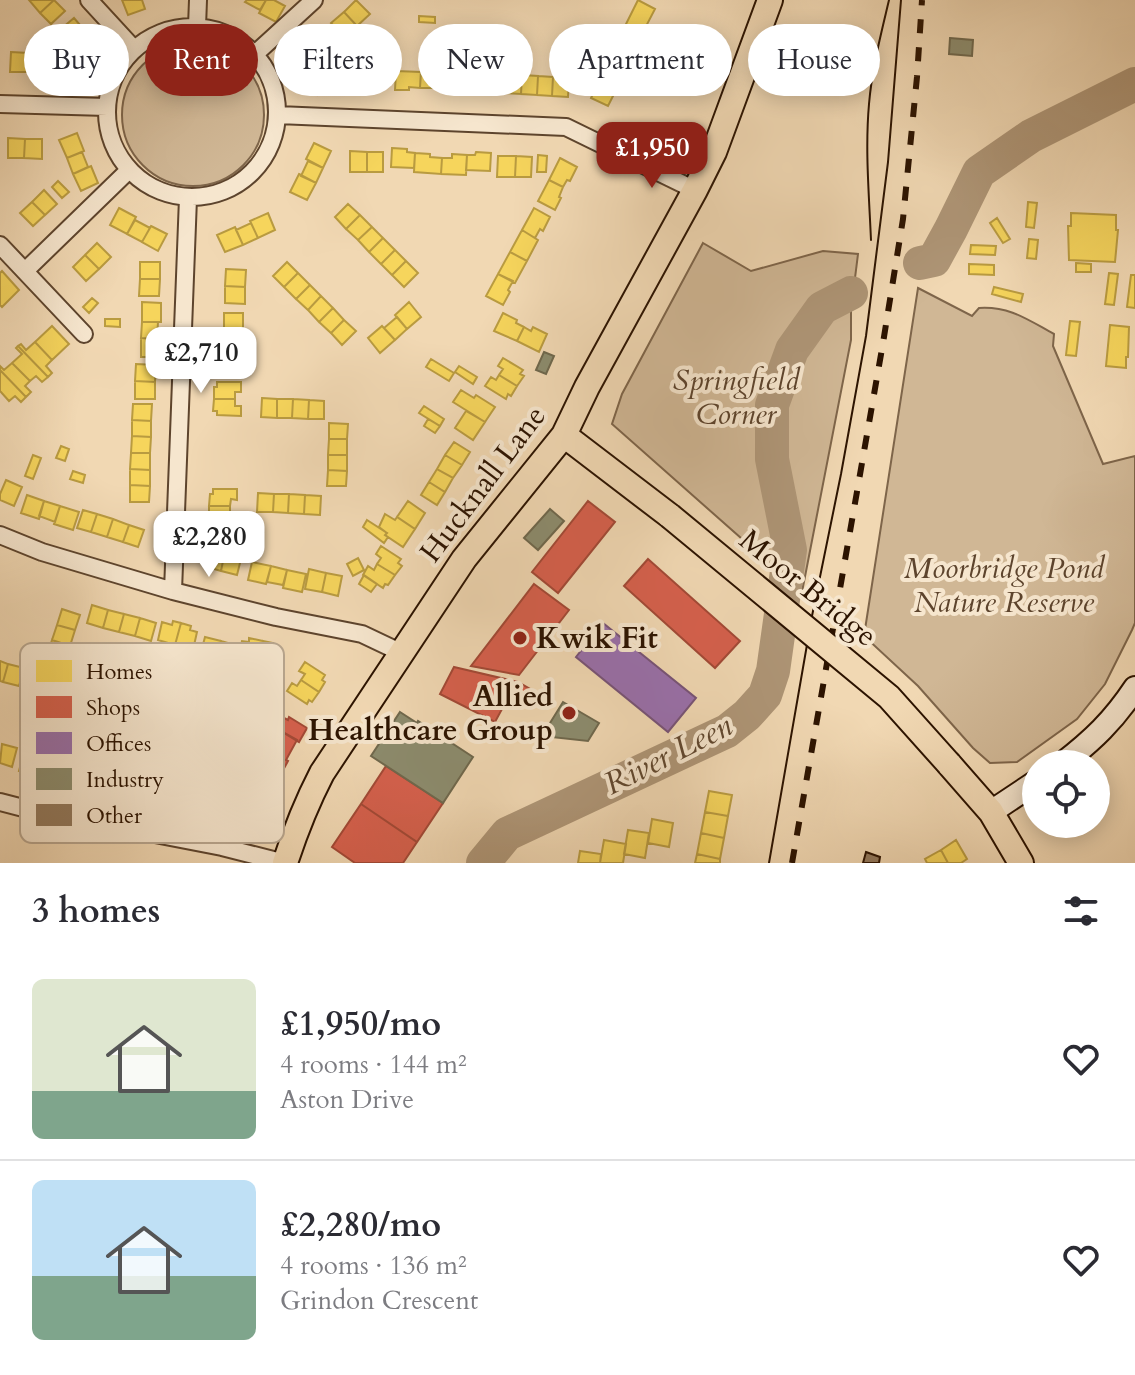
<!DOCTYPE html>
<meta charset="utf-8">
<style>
:root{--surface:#fff;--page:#f2f2f3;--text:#2b2b33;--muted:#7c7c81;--line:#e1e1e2;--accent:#8f2418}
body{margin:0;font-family:Cardo,serif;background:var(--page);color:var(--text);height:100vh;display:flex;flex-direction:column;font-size:30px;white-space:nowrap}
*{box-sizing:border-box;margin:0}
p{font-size:26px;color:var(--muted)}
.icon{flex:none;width:44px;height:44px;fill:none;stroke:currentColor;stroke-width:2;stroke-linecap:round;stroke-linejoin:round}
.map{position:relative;height:863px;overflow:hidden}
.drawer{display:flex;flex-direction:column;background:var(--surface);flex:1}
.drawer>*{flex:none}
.top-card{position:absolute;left:24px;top:24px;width:1088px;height:72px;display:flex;gap:16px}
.controls{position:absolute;left:1022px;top:750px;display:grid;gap:16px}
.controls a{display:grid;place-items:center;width:88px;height:88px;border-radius:50%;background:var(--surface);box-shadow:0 4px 20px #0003;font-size:40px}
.price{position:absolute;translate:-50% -68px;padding:0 18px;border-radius:16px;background:#fff;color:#222;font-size:26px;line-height:52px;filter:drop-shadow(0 2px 4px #0008)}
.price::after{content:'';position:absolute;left:50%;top:48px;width:24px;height:18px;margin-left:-12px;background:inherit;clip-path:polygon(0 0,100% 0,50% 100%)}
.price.selected{background:var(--accent);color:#fff}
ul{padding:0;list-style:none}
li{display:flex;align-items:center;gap:24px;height:200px;padding:0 32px}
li+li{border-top:2px solid var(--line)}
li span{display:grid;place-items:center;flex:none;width:224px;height:160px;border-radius:12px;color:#555}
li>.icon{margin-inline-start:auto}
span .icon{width:96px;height:96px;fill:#fffc;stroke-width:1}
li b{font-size:34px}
h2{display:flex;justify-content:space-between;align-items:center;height:96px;padding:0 32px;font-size:34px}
.pill{padding:0 28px;border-radius:36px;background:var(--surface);box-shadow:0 4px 20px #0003;font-size:28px;line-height:72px}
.pill.selected{background:var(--accent);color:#fff}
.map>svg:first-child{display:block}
</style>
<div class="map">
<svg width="1135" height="863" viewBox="0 0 1135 863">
<rect width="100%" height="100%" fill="#f1d8b3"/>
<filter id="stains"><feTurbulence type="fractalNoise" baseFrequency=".0025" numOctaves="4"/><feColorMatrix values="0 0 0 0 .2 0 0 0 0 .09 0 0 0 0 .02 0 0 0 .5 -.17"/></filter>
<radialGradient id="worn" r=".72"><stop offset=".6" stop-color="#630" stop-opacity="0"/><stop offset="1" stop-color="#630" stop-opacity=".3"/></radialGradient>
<!-- green -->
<path fill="#d0b795" stroke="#7e654a" stroke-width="2" d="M122 115a71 71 0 1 1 142 0a71 71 0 1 1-142 0Z
M703,243l48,28 72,-20 35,3 -7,56v30l-49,252 -190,-168 10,-30z
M918,288l54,28 7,-8c31,-2 49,12 75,26l-1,12 50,118 32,-8v167l-3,7 -27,54 -28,35 -60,43 -27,1 -17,-15 -55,-62 -54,-50z"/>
<!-- homes -->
<path fill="#f6d55c" stroke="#b99b40" stroke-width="2" d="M29,0h25l-14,13z
M54,0l11,11 -14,13 -11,-11z
M122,0h20l3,9 -17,6z
M247,0h19l-6,10 -15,-8z
M266,0h8l11,6 -9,16 -17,-9z
M356,0l14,14 -13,12 -13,-14z
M638,0l17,9 -13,25 -17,-8z
M344,12l13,14 -12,12 -14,-15z
M419,16l16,1v6l-16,-1z
M74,18l6,7 -11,11 -7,-8z
M625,26l17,8 -9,20 -17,-8z
M90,28l17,8 -9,18 -17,-9z
M313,38l8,16 -18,8 -7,-17z
M81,45l15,8 -8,15 -14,-8z
M11,52l17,1 -1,19h-17z
M28,53h16l-1,20 -16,-1z
M321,54l6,16 -14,6 -7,-15z
M612,54l17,8 -7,14 -3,-1 -4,8 -14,-6z
M74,60l16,9 -8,16 -17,-8z
M356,65l18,1 -1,20 -18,-1z
M374,66l16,1 -1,19h-16z
M421,69h26l-1,16 -11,-1v4h-15z
M447,69l25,1 -1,20 -15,-1v-4h-10z
M327,70l9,17 -18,8 -8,-18z
M396,71l25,1 -1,16 -11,-1v3h-14z
M506,74l16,1 -1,19 -16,-1z
M472,75l22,1v18l-15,-1v-3h-8z
M522,75l16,1 -1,19 -16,-1z
M538,76l15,1 -1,19 -15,-1z
M553,77l16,1 -1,19 -16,-1z
M601,77l14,6 -4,10 3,1 -6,12 -17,-8z
M77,133l7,18 -17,7 -8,-18z
M8,138l17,1 -1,19h-16z
M25,139h17v20l-18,-1z
M314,143l17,8 -8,17 -17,-9z
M392,148l15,1v3l8,1 -1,15 -23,-1z
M350,151l17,1v20h-17z
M82,152l6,15 -15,7 -6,-16z
M367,152h16v20h-16z
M476,152l15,1 -1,18 -24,-1 1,-15h8z
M415,153l15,1v3l12,1 -1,16 -27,-2z
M452,154l15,1 -1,20 -25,-1 1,-16h10z
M538,155l9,1 -1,16h-9z
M498,156h18l-1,21h-18z
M516,156l16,1 -1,20h-16z
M560,158l17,9 -7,14 -3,-1 -4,7 -14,-7z
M308,161l15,7 -7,15 -15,-7z
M91,166l7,17 -17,8 -8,-17z
M299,174l17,9 -9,17 -17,-8z
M549,180l14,7 -4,10 2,1 -6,12 -17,-9z
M58,181l11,11 -7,6 -10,-11z
M44,190l13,14 -12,11 -13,-13z
M32,202l13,13 -12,11 -13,-13z
M1028,202l9,1 -3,25 -8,-1z
M348,204l12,11 -14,14 -11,-12z
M119,208l17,9 -9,17 -17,-9z
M534,208l16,9 -7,14 -3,-2 -5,9 -13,-8z
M268,213l7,17 -17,8 -8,-17z
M1071,213l45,2v15h2l-3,32 -46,-2 -1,-34h3z
M360,215l12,12 -14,13 -12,-11z
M997,218l13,21 -7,4 -13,-20z
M135,220l15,8 -8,14 -15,-8z
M251,223l7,15 -15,7 -7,-15z
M151,226l16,8 -9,17 -16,-9z
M235,227l8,18 -18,7 -8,-17z
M372,227l11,11 -14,14 -11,-12z
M522,230l16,10 -11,21 -17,-9z
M383,238l12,12 -14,14 -12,-12z
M1029,239l9,1 -2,19 -9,-1z
M97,243l14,14 -12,12 -14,-14z
M971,245l25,1 -1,9 -25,-1z
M395,250l11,11 -14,14 -11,-11z
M510,252l17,9 -12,22 -17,-9z
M85,255l14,14 -13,12 -13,-14z
M406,261l12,12 -14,14 -12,-12z
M140,262h20v17h-20z
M287,262l11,11 -14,14 -11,-11z
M1076,263l15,1v8h-15z
M969,264l25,1v10l-25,-1z
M226,269l20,1 -1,17 -20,-1z
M2,271l17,19 -17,17 -2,-2v-32z
M298,273l12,12 -14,14 -12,-12z
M1109,273l9,1 -4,31 -9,-1z
M498,274l15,7 -5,9 2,2 -7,13 -17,-9z
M1131,275h4v33l-8,-1z
M140,279h20l-1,17h-20z
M310,285l11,11 -13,14 -12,-11z
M225,286l20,1v17l-20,-1z
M994,287l29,7 -2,8 -29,-8z
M321,296l12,12 -14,14 -11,-12z
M92,298l6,5 -9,10 -6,-6z
M142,302l19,1v19h-19z
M409,302l12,15 -14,12 -12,-14z
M333,308l11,12 -13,13 -12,-11z
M224,313h19v16l-19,-1z
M503,313l14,7 -1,3 8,4 -7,14 -23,-10z
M397,317l10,12 -12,11 -11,-12z
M105,319h15v8l-15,-1z
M344,320l12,11 -14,14 -11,-12z
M1070,321l10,1 -4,34 -10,-1z
M142,322h16l-1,17 -16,-1z
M1110,325l19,2 -1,30h-2v11l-20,-2z
M52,326l17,18 -17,16 -17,-18z
M382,326l13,14 -15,13 -12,-15z
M524,327l7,4 2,-4 14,7 -8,18 -22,-11z
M224,328l19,1 -1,15h-19z
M141,338l19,1 -1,18h-18z
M35,342l17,18 -6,6 6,7 -4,4 -30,-31 3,-2 5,6z
M223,344h19v16h-19z
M18,346l30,31 -6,5 -6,-6 -6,5 -18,-18 10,-9 -6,-6z
M503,358l20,12 -3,4 4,2 -7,10 -18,-11 4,-6 -5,-3z
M431,359l23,14 -5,8 -23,-14z
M223,360h19l-1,16 -19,-1z
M12,363l18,18 -5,5 6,6 -5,5 -26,-27v-4l4,4z
M136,364l20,1 -1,17 -20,-1z
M459,366l18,11 -4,7 -18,-12z
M0,370l26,27 -5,5 -6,-6 -6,5 -9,-10z
M499,375l18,11 -6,10 -3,-2 -2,5 -21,-13 6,-9 5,3z
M135,381l20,1v17h-20z
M217,382h24v10h-6v7h-21v-12h3z
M461,390l13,8 2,-3 19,12 -10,15 -32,-20z
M262,398l15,1v19l-16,-1z
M214,399h21v7h6v10l-24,-1v-4h-4z
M277,399h16l-1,19h-15z
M293,399l16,1 -1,19 -16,-1z
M309,400l15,1v18h-16z
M133,404h19l-1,17 -19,-1z
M424,406l20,13 -4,7 -21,-13z
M466,411l19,11 -12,18 -18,-12z
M428,419l12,7 -5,7 -11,-7z
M132,420l19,1v16l-19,-1z
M329,423l19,1 -1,15h-18z
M132,436l19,1 -1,16h-19z
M329,439h18v16h-19z
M454,442l16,10 -8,13 -17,-10z
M61,446l8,3 -4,12 -9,-3z
M131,453h19v17l-20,-1z
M33,455l8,3 -8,21 -8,-3z
M328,455h19v16l-19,-1z
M445,455l17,10 -9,13 -16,-9z
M130,469l20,1v16l-20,-1z
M437,469l16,9 -8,14 -16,-10z
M328,470l19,1 -1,15h-19z
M73,471l12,4 -2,8 -13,-4z
M6,480l16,7 -8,19 -14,-6v-6z
M429,482l16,10 -8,13 -16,-10z
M130,485l20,1 -1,16h-19z
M213,489h24v11l-6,-1 -1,7h-21l1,-12h3z
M258,493l16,1 -1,18h-16z
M274,494h15l-1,19 -15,-1z
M289,494l16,1 -1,19 -16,-1z
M27,495l17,6 -5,18 -18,-6z
M305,495l16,1 -1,19 -16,-1z
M44,501l16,5 -5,16 -16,-6z
M408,501l17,12 -10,16 -18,-12z
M60,506l19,6 -6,18 -19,-6z
M209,506h21v7l7,1v9l-24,-1v-4l-4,-1z
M83,510l14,4 -6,18 -14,-4z
M97,514l16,5 -6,18 -16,-5z
M385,514l10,6 2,-3 18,12 -12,18 -18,-12 2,-2 -8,-6z
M113,519l16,6 -6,17 -16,-5z
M367,520l20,13 -2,2 3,2 -4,6 -21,-16z
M129,525l15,5 -6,17 -15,-5z
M253,531l10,2 -3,11 -10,-3z
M381,546l20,13 -3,4 4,3 -7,9 -18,-11 4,-6 -5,-4z
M209,547l16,4 -4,20 -17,-5z
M225,551l17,4 -5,20 -16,-4z
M358,558l6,12 -11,6 -6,-12z
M252,562l19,4 -5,18 -18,-4z
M377,564l18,11 -7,10 -3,-1 -2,4 -20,-13 5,-9 6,4z
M271,566l16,4 -4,15 -16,-3z
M309,569l17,4 -4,19 -17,-3z
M287,570l19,4 -4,18 -19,-4z
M326,573l16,3 -4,20 -16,-4z
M364,575l13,9 -6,8 -12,-8z
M92,605l16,5 -5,18 -16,-5z
M62,609l18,6 -5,15 -18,-5z
M108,610l16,4 -5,18 -16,-4z
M124,614l16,4 -5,18 -16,-4z
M140,618l16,5 -5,18 -16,-5z
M173,621l8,2 -6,22 -17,-5 4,-18 10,3z
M181,623l10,3 -1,4 7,2 -4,18 -18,-5z
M57,625l18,5 -5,16 -18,-6z
M205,637l16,4 -4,20 -17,-5z
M249,638l14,3 -5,23 -20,-4 4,-19 7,1z
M52,640l18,6 -5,15 -18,-5z
M221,641l17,5 -5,19 -16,-4z
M263,641l10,2 -1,4 8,1 -4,20 -18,-4z
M0,661l8,3 -5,18 -3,-1z
M305,662l20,13 -3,5 3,2 -6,10 -18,-12 4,-6 -6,-3z
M8,664l16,4 -5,18 -16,-4z
M24,668l16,4 -5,18 -16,-4z
M301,680l18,12 -7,10 -3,-2 -2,4 -20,-13 5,-8 5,3z
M2,744l15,4 -5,19 -12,-4z
M25,748l10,3 -2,6 7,1 -5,21 -12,-4 1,-3 -5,-1z
M709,791l23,4 -4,21 -23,-4z
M705,812l23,4 -4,22 -23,-5z
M652,819l21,4 -4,24 -21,-4z
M628,830l21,3 -4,25 -21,-4z
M701,833l23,5 -4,21 -23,-5z
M604,840l22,4 -3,19h-23z
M956,840l11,19 -6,4h-13l-7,-13z
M941,850l7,13h-21l-2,-4z
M580,851l21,3 -1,9h-22z
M697,854l23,5v4h-25z"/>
<!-- shops -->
<path fill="#d6604d" stroke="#a34936" stroke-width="2" d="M588,501l27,21 -57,71 -26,-21z
M648,559l92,82 -25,27 -91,-82z
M534,584l35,26 -50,65 -48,-9z
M454,667l64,15 12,7 -7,14 -14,-7 -14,26 -55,-28z
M280,716l8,4 1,-3 18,11 -8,14 -25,-15z
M256,717l41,23 -11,20 2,1 -7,13 -19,-10 1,-3 -10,-5 7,-11 -15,-8z
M386,766l57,37 -26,39 -56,-38z
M361,804l56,38 -14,21h-48l-23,-16z"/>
<!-- offices -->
<path fill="#9970ab" stroke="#785478" stroke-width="2" d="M603,623l93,75 -28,34 -92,-75z"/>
<!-- industry -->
<path fill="#8c8c6e" stroke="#6f684d" stroke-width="2" d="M950,38l23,2 -1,16 -23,-2z
M544,352l10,4 -8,18 -10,-4z
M550,509l14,12 -26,29 -14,-12z
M563,702l36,21 -11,18 -46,-5z
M400,712l17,11 1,-2 55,36 -30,46 -72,-47z"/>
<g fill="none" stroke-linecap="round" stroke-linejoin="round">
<!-- river -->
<path stroke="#ae9576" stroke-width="34" d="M920,263l14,-3 17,-31 28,-57 52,-36 104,-52
M483,863l24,-29 220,-103 20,-16 18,-20 8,-24 17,-121 -18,-91v-54l20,-55 30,-42 29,-15"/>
</g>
<!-- building -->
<path fill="#92795d" stroke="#2c1300" stroke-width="2" d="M866,852l14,5 -1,6h-16z"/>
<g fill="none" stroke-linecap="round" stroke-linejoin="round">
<defs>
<path id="minor" d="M89,0l45,49
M107 112a85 85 0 1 1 170 0a85 85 0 1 1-170 0Z
M197,27l1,-27
M255,54l59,-54
M0,104l107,3
M278,115l288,12 129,63
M0,245l84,89
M25,271l104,-101
M0,535l42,17 131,39 103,26 86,17 40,19
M173,591l15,-393
M0,802l31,8 191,37 63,16"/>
<path id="secondary" d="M1062,764c31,-24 51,-43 73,-76
M991,812l45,-30"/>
<path id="primary" d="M564,435l106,81
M949,764l42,48 30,51
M285,863c10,-31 22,-61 37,-90l142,-214 100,-124 23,-48 108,-197 19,-38 56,-152"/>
</defs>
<!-- minor casing -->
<use href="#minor" stroke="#5d442d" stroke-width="20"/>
<!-- secondary casing -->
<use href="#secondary" stroke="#2c1300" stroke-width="26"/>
<!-- primary casing -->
<use href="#primary" stroke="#2c1300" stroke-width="28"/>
<!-- minor -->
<use href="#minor" stroke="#f6e6ce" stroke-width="16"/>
<!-- secondary -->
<use href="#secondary" stroke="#f6e6ce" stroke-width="22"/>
<!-- primary -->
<use href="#primary" stroke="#f1d8b3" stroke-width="24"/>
<!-- tram -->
<path stroke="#2c1300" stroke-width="2" d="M871,240c-2,-46 -6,-91 -2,-136 3,-36 12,-70 20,-104
M769,863l43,-247 29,-142 25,-138 22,-174 13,-162"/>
<!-- rail -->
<path stroke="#2c1300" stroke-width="6" stroke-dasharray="14 14" stroke-linecap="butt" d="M792,863l91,-520 20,-124 14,-142 5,-77"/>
<defs>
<path id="primary-bridge" d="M670,516l219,181 60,67"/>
</defs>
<!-- primary-bridge casing -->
<use href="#primary-bridge" stroke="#2c1300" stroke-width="28" stroke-linecap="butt"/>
<!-- primary-bridge -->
<use href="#primary-bridge" stroke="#f1d8b3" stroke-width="24"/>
</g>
<!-- markers -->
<g fill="#8f2418" stroke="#f6e6ce" stroke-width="3">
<circle cx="520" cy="638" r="8"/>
<circle cx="569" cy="713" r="8"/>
</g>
<g text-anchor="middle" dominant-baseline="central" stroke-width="8" stroke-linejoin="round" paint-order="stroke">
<!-- park labels -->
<g font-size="30" font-style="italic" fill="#5d442d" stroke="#f6e6ce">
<text x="736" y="380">Springfield<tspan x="736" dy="34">Corner</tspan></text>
<text x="1004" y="568">Moorbridge Pond<tspan x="1004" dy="34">Nature Reserve</tspan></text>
</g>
<!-- street labels -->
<g font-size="30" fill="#2c1300" stroke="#f6e6ce">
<text transform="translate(483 484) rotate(-53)">Hucknall Lane</text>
<text transform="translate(808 588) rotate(39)">Moor Bridge</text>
</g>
<!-- poi labels -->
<g font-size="30" font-weight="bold" fill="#2c1300" stroke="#f6e6ce" text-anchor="start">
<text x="536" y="638">Kwik Fit</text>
<text x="553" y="696" text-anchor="end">Allied<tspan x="553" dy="34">Healthcare Group</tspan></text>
</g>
<!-- water labels -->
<g font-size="32" font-style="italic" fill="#60472f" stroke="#f6e6ce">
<text transform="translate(668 755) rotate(-27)">River Leen</text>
</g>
</g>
<!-- legend -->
<rect x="20" y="643" width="264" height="200" rx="12" fill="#f6e6ce" stroke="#b9a790" stroke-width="2"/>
<rect x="36" y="660" width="36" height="22" fill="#f6d55c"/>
<rect x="36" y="696" width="36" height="22" fill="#d6604d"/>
<rect x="36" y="732" width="36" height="22" fill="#9970ab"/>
<rect x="36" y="768" width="36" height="22" fill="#8c8c6e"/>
<rect x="36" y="804" width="36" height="22" fill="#92795d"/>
<g font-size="22" fill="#2c1300">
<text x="86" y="679">Homes</text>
<text x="86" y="715">Shops</text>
<text x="86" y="751">Offices</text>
<text x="86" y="787">Industry</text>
<text x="86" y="823">Other</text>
</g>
<rect width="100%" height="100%" filter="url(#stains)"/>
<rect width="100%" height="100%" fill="url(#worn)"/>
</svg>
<div class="controls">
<a><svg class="icon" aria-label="locate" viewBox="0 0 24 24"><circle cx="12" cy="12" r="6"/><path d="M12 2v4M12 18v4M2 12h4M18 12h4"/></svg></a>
</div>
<b class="price selected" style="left:652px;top:190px">£1,950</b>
<b class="price" style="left:201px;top:395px">£2,710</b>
<b class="price" style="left:209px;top:579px">£2,280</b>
<div class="top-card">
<a class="pill">Buy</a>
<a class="pill selected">Rent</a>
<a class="pill">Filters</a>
<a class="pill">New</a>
<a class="pill">Apartment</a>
<a class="pill">House</a>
</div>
</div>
<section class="drawer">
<h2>3 homes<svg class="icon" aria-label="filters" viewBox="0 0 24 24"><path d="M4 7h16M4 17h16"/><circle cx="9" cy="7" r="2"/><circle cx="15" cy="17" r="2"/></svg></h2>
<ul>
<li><span style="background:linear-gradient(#dfe7d0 70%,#7fa58c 0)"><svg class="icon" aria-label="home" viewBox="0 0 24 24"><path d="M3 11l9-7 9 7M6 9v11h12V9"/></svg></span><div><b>£1,950/mo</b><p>4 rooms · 144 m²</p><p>Aston Drive</p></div><svg class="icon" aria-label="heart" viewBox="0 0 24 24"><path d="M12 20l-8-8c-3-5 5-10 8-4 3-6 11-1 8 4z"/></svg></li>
<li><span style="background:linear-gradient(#bfe0f5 60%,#7fa58c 0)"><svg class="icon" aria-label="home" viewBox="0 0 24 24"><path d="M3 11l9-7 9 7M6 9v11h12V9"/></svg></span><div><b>£2,280/mo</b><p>4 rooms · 136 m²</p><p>Grindon Crescent</p></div><svg class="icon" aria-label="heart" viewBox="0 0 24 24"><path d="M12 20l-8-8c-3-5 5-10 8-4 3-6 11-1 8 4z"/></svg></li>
</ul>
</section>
